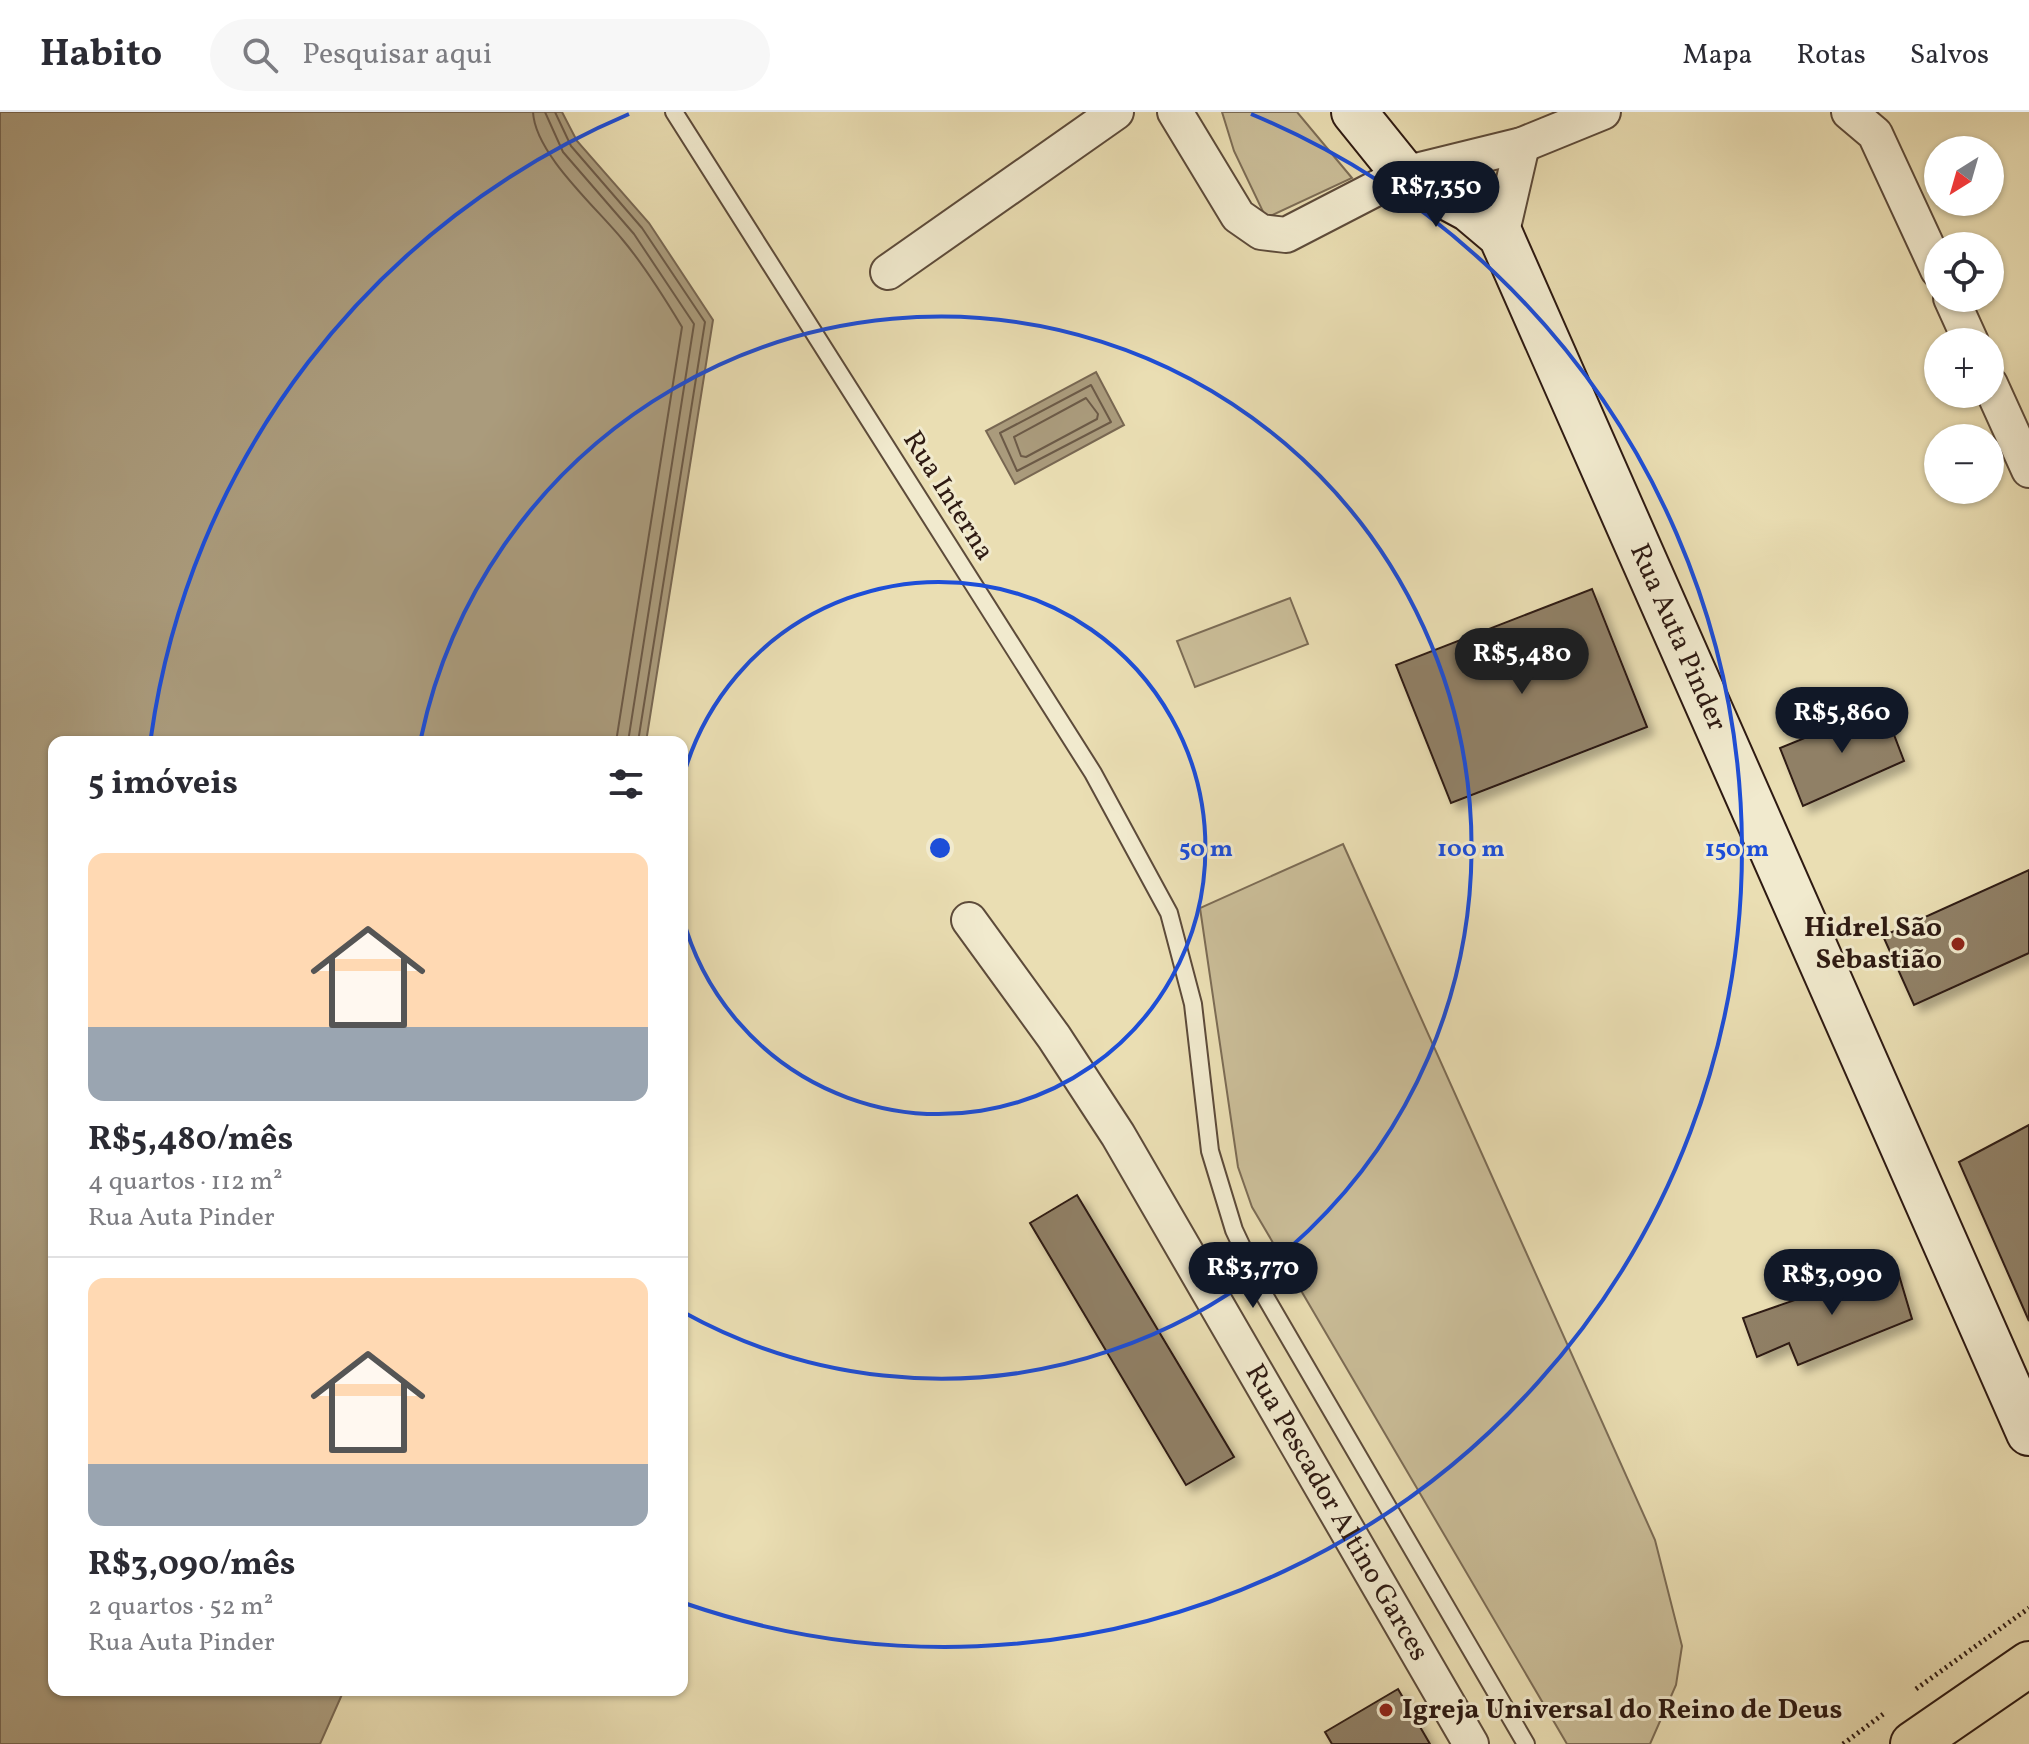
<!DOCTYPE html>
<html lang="pt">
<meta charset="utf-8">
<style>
:root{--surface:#fff;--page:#f7f7f7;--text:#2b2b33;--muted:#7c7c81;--line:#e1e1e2;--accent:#111827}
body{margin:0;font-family:Vollkorn,serif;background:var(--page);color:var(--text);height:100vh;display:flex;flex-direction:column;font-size:30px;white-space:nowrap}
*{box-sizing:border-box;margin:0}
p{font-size:26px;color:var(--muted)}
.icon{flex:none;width:44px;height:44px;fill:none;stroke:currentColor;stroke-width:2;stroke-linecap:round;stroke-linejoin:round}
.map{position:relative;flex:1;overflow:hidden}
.panel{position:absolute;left:48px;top:624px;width:640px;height:960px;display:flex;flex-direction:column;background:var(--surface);border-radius:16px;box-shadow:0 2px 6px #0004}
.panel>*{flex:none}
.needle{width:52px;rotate:217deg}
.fabs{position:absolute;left:1924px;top:24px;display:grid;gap:16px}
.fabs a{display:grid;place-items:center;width:80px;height:80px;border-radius:50%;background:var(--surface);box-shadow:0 2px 6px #0004;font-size:40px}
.price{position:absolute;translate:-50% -68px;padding:0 18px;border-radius:28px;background:var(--accent);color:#fff;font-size:26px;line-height:52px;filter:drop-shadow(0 2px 4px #0008)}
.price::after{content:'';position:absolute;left:50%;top:48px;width:24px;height:18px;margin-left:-12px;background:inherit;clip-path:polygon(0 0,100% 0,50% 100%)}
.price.selected{background:#222;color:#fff}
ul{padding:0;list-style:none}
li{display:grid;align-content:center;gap:16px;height:424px;padding:0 40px}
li+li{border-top:2px solid var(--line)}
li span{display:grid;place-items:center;height:248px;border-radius:16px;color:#555}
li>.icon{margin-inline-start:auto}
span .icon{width:144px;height:144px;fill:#fffc;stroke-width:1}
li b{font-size:34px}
h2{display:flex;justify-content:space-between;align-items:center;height:96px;padding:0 40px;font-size:34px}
header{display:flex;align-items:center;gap:48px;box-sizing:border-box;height:112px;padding:0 40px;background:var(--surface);border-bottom:2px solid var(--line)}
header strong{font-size:38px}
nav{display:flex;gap:44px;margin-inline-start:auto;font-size:28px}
.search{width:560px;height:72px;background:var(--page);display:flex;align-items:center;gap:20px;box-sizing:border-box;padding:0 28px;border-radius:44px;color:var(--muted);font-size:30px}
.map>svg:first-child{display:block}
</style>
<header>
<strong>Habito</strong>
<div class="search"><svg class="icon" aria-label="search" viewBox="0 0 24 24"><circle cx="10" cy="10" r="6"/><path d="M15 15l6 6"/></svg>Pesquisar aqui</div>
<nav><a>Mapa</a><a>Rotas</a><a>Salvos</a></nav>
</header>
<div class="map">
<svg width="2029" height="1632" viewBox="0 0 2029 1632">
<defs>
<filter id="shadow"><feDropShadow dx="7" dy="7" stdDeviation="4" flood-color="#0004"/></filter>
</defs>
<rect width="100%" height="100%" fill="#eadeb3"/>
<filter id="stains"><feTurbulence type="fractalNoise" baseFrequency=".0025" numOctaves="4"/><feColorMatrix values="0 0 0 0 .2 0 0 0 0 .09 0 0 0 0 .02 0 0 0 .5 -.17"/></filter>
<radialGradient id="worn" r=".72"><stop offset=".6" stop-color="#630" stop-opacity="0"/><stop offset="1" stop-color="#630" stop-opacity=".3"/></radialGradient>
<!-- green -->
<path fill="#cabd98" stroke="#7c6c55" stroke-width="2" d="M1222,0h75l55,66 -86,40 -32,-67z
M1290,486l18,46 -113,43 -18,-46z
M1343,732l312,696 27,106 -6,39 -26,59h-83l-315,-537 -14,-40 -38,-259z"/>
<!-- water -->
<path fill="#aa9b7c" stroke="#786752" stroke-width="2" d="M0,0h562l15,29 72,82 64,97 -67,422h-592v948h290l-24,54h-320z
M1096,260l28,53 -109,59 -29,-53z"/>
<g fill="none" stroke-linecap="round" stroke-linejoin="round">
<!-- shore -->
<path stroke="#6c5a47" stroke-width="2" d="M533,0c2,42 63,95 89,127 22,26 42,58 60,88l-66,415
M545,0l18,40 71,82 60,90 -66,418
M555,0l16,34 71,82 63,94 -67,420
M1091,273l20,37 -94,49 -17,-38z
M1086,286l12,16 -1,5 -71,38 -5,-1 -7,-19z"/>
</g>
<!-- building -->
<path fill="#908066" stroke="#2e1a12" stroke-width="2" filter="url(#shadow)" d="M1592,477l55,138 -196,76 -55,-138z
M1883,594l21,55 -101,45 -23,-58z
M2029,758v83l-115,52 -31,-69z
M2029,1013v196l-70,-159z
M1077,1083l157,262 -48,28 -156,-262z
M1896,1153l16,54 -114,46 -9,-22 -32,14 -14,-39z
M1398,1577l32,55h-98l-7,-12z"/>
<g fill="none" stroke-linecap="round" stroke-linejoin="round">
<defs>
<path id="service" d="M674,0l419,661 76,140 24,91 17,147 24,79 32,68 260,446"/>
<g id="minor">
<path d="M1175,0l63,104 23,16 25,3 118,-61 118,-29 81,-33"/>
<path d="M1849,0l26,22 63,136"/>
<path d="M1501,124l21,-91"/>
<path d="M888,160l228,-160"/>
<path d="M1951,186l20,44"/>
<path d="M1990,272l39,86"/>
<path id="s1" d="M969,808l85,117 64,98 353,609"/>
</g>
<g id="secondary">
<path id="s2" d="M1354,0l50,62 65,35 32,27 528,1197"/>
</g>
<path id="primary" d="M1913,1632l116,-80"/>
</defs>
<!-- service casing -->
<use href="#service" stroke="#5d4b3a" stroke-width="20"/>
<!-- minor casing -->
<use href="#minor" stroke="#5d4b3a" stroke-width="38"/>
<!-- secondary casing -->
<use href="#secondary" stroke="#2e1a12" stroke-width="48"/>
<!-- primary casing -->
<use href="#primary" stroke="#2e1a12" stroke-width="48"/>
<!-- path -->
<path stroke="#2e1a12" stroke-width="5" stroke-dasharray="2 4" stroke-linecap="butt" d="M1916,1577l113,-81
M1843,1632l43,-32"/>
<!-- service -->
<use href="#service" stroke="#f1eace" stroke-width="16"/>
<!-- minor -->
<use href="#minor" stroke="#f1eace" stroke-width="34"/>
<!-- secondary -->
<use href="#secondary" stroke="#f1eace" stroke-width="44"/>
<!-- primary -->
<use href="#primary" stroke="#eadeb3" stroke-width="44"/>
</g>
<!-- distance rings -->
<g fill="none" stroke="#1d4ed8" stroke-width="4">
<path d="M682 669A266 266 0 1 1 682 803"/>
<path d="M421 626A531 531 0 1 1 683 1200"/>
<path d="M151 625A797 797 0 0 1 629 2M1251 2A797 797 0 0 1 687 1492"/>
</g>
<!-- markers -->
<g fill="#8f2418" stroke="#f1eace" stroke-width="3">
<circle cx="1958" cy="832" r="8"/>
<circle cx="1386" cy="1598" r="8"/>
</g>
<g text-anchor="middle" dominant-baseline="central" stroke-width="6" stroke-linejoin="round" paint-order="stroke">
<!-- street labels -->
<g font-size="28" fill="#2e1a12" stroke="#f1eace">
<text transform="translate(948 384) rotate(58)">Rua Interna</text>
<text stroke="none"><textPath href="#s2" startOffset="634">Rua Auta Pinder</textPath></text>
<text stroke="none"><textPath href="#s1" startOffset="698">Rua Pescador Altino Garces</textPath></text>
</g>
<!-- poi labels -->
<g font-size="28" font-weight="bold" fill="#2e1a12" stroke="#f1eace" text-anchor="end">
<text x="1942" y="816">Hidrel São<tspan x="1942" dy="32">Sebastião</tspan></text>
<text x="1402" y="1598" text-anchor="start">Igreja Universal do Reino de Deus</text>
</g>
</g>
<circle cx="940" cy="736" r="12" fill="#1d4ed8" stroke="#f1eace" stroke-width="4"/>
<g font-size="24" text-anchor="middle" font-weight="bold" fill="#1d4ed8" stroke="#f1eace" stroke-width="6" stroke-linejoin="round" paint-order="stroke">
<text x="1206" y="744">50 m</text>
<text x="1471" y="744">100 m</text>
<text x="1737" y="744">150 m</text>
</g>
<rect width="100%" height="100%" filter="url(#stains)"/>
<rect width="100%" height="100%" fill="url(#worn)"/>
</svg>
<div class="fabs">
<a><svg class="needle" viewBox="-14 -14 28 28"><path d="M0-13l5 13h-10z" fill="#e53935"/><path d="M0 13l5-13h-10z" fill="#7c7c81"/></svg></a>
<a><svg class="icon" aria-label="locate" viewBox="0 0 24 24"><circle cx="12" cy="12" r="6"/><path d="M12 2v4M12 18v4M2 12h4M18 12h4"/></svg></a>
<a>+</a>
<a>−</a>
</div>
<b class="price" style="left:1436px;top:117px">R$7,350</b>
<b class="price selected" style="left:1522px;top:584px">R$5,480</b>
<b class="price" style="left:1842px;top:643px">R$5,860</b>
<b class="price" style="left:1253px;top:1198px">R$3,770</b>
<b class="price" style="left:1832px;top:1205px">R$3,090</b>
<section class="panel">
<h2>5 imóveis<svg class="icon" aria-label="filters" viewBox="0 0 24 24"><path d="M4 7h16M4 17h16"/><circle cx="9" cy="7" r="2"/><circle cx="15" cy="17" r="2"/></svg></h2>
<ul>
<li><span style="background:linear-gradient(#ffd9b3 70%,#9aa5b1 0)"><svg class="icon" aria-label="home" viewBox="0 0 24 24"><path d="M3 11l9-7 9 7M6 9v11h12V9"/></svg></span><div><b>R$5,480/mês</b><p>4 quartos · 112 m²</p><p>Rua Auta Pinder</p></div></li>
<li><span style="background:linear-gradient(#ffd9b3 75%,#9aa5b1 0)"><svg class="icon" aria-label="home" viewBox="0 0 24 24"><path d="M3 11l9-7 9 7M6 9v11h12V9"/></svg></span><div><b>R$3,090/mês</b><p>2 quartos · 52 m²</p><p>Rua Auta Pinder</p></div></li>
</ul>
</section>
</div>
